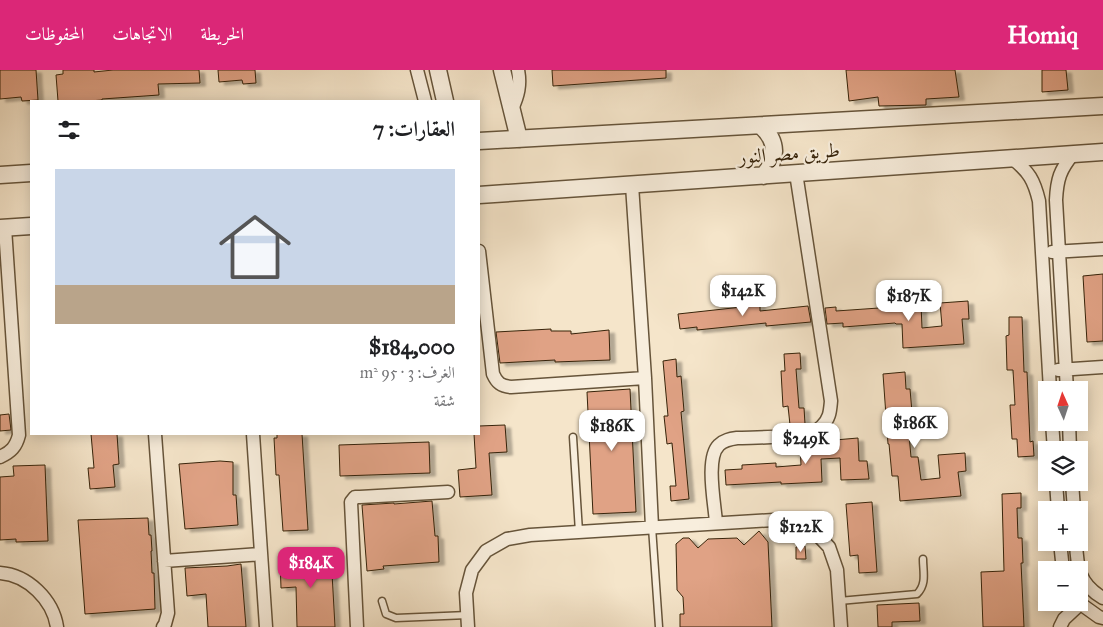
<!DOCTYPE html>
<html lang="ar">
<meta charset="utf-8">
<style>
:root{--surface:#fff;--page:#f2f2f2;--text:#202124;--muted:#757577;--accent:#db2777}
body{margin:0;font-family:"IM FELL Great Primer",Amiri,serif;background:var(--page);color:var(--text);direction:rtl;height:100vh;display:flex;flex-direction:column;font-size:19px;white-space:nowrap}
*{box-sizing:border-box;margin:0}
p{font-size:16px;color:var(--muted)}
.icon{flex:none;width:28px;height:28px;fill:none;stroke:currentColor;stroke-width:2;stroke-linecap:round;stroke-linejoin:round}
.map{position:relative;flex:1;overflow:hidden;direction:ltr}
.drawer{position:absolute;left:30px;top:30px;width:450px;height:335px;display:flex;flex-direction:column;background:var(--surface);border-radius:0px;box-shadow:0 2px 12px #0003;direction:rtl}
.drawer>*{flex:none}
.needle{width:32px;rotate:357deg}
.fabs{position:absolute;left:1038px;top:311px;display:grid;gap:10px}
.fabs a{display:grid;place-items:center;width:50px;height:50px;border-radius:0px;background:var(--surface);box-shadow:0 2px 12px #0003;font-size:25px}
.price{position:absolute;translate:-50% -42px;padding:0 11px;border-radius:10px;background:#fff;color:#222;font-size:16px;line-height:32px;filter:drop-shadow(0 1px 2px #0008)}
.price::after{content:'';position:absolute;left:50%;top:30px;width:15px;height:11px;margin-left:-8px;background:inherit;clip-path:polygon(0 0,100% 0,50% 100%)}
.price.current{background:var(--accent);color:#fff}
ul{padding:0;list-style:none}
li{display:grid;align-content:center;gap:10px;height:265px;padding:0 25px}
li span{display:grid;place-items:center;height:155px;border-radius:0px;color:#555}
li>.icon{margin-inline-start:auto}
span .icon{width:90px;height:90px;fill:#fffc;stroke-width:1}
li b{font-size:21px}
h2{display:flex;justify-content:space-between;align-items:center;height:60px;padding:0 25px;font-size:21px}
header{display:flex;align-items:center;gap:30px;box-sizing:border-box;height:70px;padding:0 25px;background:var(--accent);color:#fff}
header strong{font-size:24px}
nav{display:flex;gap:28px;margin-inline-start:auto;font-size:18px}
.map>svg:first-child{display:block}
</style>
<header>
<strong>Homiq</strong>
<nav><a>الخريطة</a><a>الاتجاهات</a><a>المحفوظات</a></nav>
</header>
<div class="map">
<svg width="1103" height="557" viewBox="0 0 1103 557">
<defs>
<filter id="shadow"><feDropShadow dx="5.5" dy="3" stdDeviation="1" flood-color="#0004"/></filter>
</defs>
<rect width="100%" height="100%" fill="#f5e5ca"/>
<filter id="stains"><feTurbulence type="fractalNoise" baseFrequency=".004" numOctaves="4"/><feColorMatrix values="0 0 0 0 .2 0 0 0 0 .09 0 0 0 0 .02 0 0 0 .5 -.17"/></filter>
<radialGradient id="worn" r=".72"><stop offset=".6" stop-color="#630" stop-opacity="0"/><stop offset="1" stop-color="#630" stop-opacity=".3"/></radialGradient>
<!-- building -->
<path fill="#e0a285" stroke="#36230a" filter="url(#shadow)" d="M0,0h36l2,30 -16,1 -1,-4 -21,2z
M63,0h31v2l19,-2h86l1,13 -42,1 1,11 -57,4v1l-13,1h-31l-2,-26 7,-1z
M218,0h37l1,13 -13,1 -1,-4 -23,2z
M552,0h114v8l-113,8z
M846,0h109l4,27 -33,2v6l-47,1 -1,-9 -29,4z
M1042,0h24l2,20 -26,2z
M1103,204v67l-16,1 -4,-66z
M968,231l1,18h-7l2,25 -61,4 -1,-24h-6l-1,-1 -52,4v-4l-16,1 -2,-16 11,-1v4l43,-3v-4l12,-1 1,3 29,-2 1,24 20,-2 -2,-23z
M760,235v6l48,-5 3,16 -45,4v-3l-69,7v-3l-17,2 -2,-15z
M1009,247h13l2,55h3l3,70 3,-1 1,15 -16,1 -1,-18h-5l-2,-34h5l-2,-35h-6l-1,-34 3,-1z
M551,259v2h20v3l38,-4 1,30 -55,2v-2l-55,3 -4,-31z
M800,283l1,16h-5l3,39h5l1,16 -15,1 -2,-19 -5,1 -2,-36h4l-1,-17z
M676,289l1,18 4,-1 3,35 -3,1 8,87 -18,2 -1,-15h6l-4,-43 -5,1 -3,-28h4l-5,-55z
M905,302l1,17h4l3,35h-5l3,33h7l3,23 19,-2 -2,-23 27,-2 1,18 -8,1 3,24 -61,5 -2,-25h-6l-3,-32h-1l-5,-70z
M630,319l6,123 -43,2 -6,-122z
M9,344l2,16 -11,1v-16z
M505,355l2,27 -18,1 3,42 -32,2 -2,-27 18,-2 -2,-34h5v-8z
M91,364h26l2,30 -6,1 2,22 -25,2 -2,-21h6z
M277,364h25l6,96 -25,1 -4,-56h-3l-2,-37h3z
M858,368l1,23h8l2,18 -28,1 -1,-22 -19,1 1,23 -41,2v-2l-55,3 -1,-15 17,-1v-4l34,-2v4l25,-2 -1,-22z
M429,372l1,31 -90,3 -1,-31z
M220,391l13,1v33h3l2,30 -53,4 -6,-65z
M45,395l3,76 -32,1v-3l-16,1v-63l14,-1 -1,-10z
M1021,423v15h-4l1,30h4l1,25h-2l3,64h-41l-2,-55 23,-1 -2,-77z
M432,431l3,35h3l1,26 -56,4 1,3 -17,2 -5,-66 32,-2v1z
M872,432l5,70 -18,1 -1,-18 -8,1 -4,-52z
M148,448l1,17h2l1,16h-1l1,22h2l1,36 -70,5 -7,-94z
M759,461l9,11 4,85h-92v-13h4l-1,-17 -6,-7 -1,-46 7,-6h6l9,10 10,-9 29,-1 7,7z
M805,476l1,13h-10v-12z
M331,485l4,72h-38l-1,-40 -15,1 -1,-29 32,-1v-2z
M241,494l5,63h-38l-2,-33 -19,2 -2,-28 42,-2z
M919,533l1,18 -28,1v5h-14l-1,-22z"/>
<g fill="none" stroke-linecap="round" stroke-linejoin="round">
<defs>
<path id="service" d="M573,367l6,95
M652,457l7,100
M382,531l4,13 10,4 72,-3
M839,531l78,-7c10,-10 6,-22 6,-35"/>
<path id="minor" d="M417,0l8,31
M512,39c6,-13 9,-24 6,-39
M1013,89c16,13 21,21 26,42l11,189
M632,115l13,193 7,149
M479,181l14,123c4,9 8,12 18,13l134,-9
M1052,182l51,-3
M1058,300l45,-3
M1067,320l-11,-190c1,-21 4,-30 17,-46
M1052,352l2,28
M1069,352l1,28
M155,364l13,179 -3,11 -2,3
M253,364l13,193
M0,387c11,-5 16,-10 19,-22l-14,-207
M1056,412l2,28
M1072,412l2,28
M716,453c-1,-18 -11,-65 3,-78 5,-5 11,-6 18,-7 18,-1 74,1 85,-12 8,-8 8,-15 9,-25l-35,-228
M1060,472l3,28
M1076,472c1,26 3,42 27,56
M164,491l97,-7
M0,503c28,2 53,27 57,54
M1078,532l21,15 4,1
M357,557l-6,-125 4,-5h5l88,-5
M468,557l-2,-34 6,-23 14,-19 21,-12 23,-4 259,-16 23,10 17,18 8,23 4,57
M1060,557l4,-8 15,-14"/>
<path id="tertiary" d="M438,0l7,31
M502,0l17,69
M761,56c17,15 17,34 2,50
M479,71l624,-35
M0,105l31,-2
M479,125l624,-43
M0,158l31,-2"/>
</defs>
<!-- service casing -->
<use href="#service" stroke="#66543a" stroke-width="9"/>
<!-- minor casing -->
<use href="#minor" stroke="#66543a" stroke-width="15"/>
<!-- tertiary casing -->
<use href="#tertiary" stroke="#66543a" stroke-width="19"/>
<!-- service -->
<use href="#service" stroke="#f8eedd" stroke-width="6"/>
<!-- minor -->
<use href="#minor" stroke="#f8eedd" stroke-width="12"/>
<!-- tertiary -->
<use href="#tertiary" stroke="#f8eedd" stroke-width="16"/>
</g>
<g text-anchor="middle" dominant-baseline="central" stroke-width="4.5" stroke-linejoin="round" paint-order="stroke">
<!-- street labels -->
<g font-size="20" fill="#36230a" stroke="#f8eedd">
<text transform="translate(789 83) rotate(-4)">طريق مصر النور</text>
</g>
</g>
<rect width="100%" height="100%" filter="url(#stains)"/>
<rect width="100%" height="100%" fill="url(#worn)"/>
</svg>
<div class="fabs">
<a><svg class="needle" viewBox="-14 -14 28 28"><path d="M0-13l5 13h-10z" fill="#e53935"/><path d="M0 13l5-13h-10z" fill="#757577"/></svg></a>
<a><svg class="icon" aria-label="layers" viewBox="0 0 24 24"><path d="M12 4l9 5-9 5-9-5zM3 14l9 5 9-5"/></svg></a>
<a>+</a>
<a>−</a>
</div>
<b class="price" style="left:743px;top:247px">$142K</b>
<b class="price" style="left:909px;top:252px">$187K</b>
<b class="price" style="left:915px;top:379px">$186K</b>
<b class="price" style="left:612px;top:382px">$186K</b>
<b class="price" style="left:806px;top:395px">$249K</b>
<b class="price" style="left:801px;top:483px">$122K</b>
<b class="price current" style="left:311px;top:519px">$184K</b>
<section class="drawer">
<h2>العقارات: 7<svg class="icon" aria-label="filters" viewBox="0 0 24 24"><path d="M4 7h16M4 17h16"/><circle cx="9" cy="7" r="2"/><circle cx="15" cy="17" r="2"/></svg></h2>
<ul>
<li><span style="background:linear-gradient(#c9d6e8 75%,#b9a48a 0)"><svg class="icon" aria-label="home" viewBox="0 0 24 24"><path d="M3 11l9-7 9 7M6 9v11h12V9"/></svg></span><div><b>$184,000</b><p>الغرف: 3 · 95 m²</p><p>شقة</p></div></li>
</ul>
</section>
</div>
